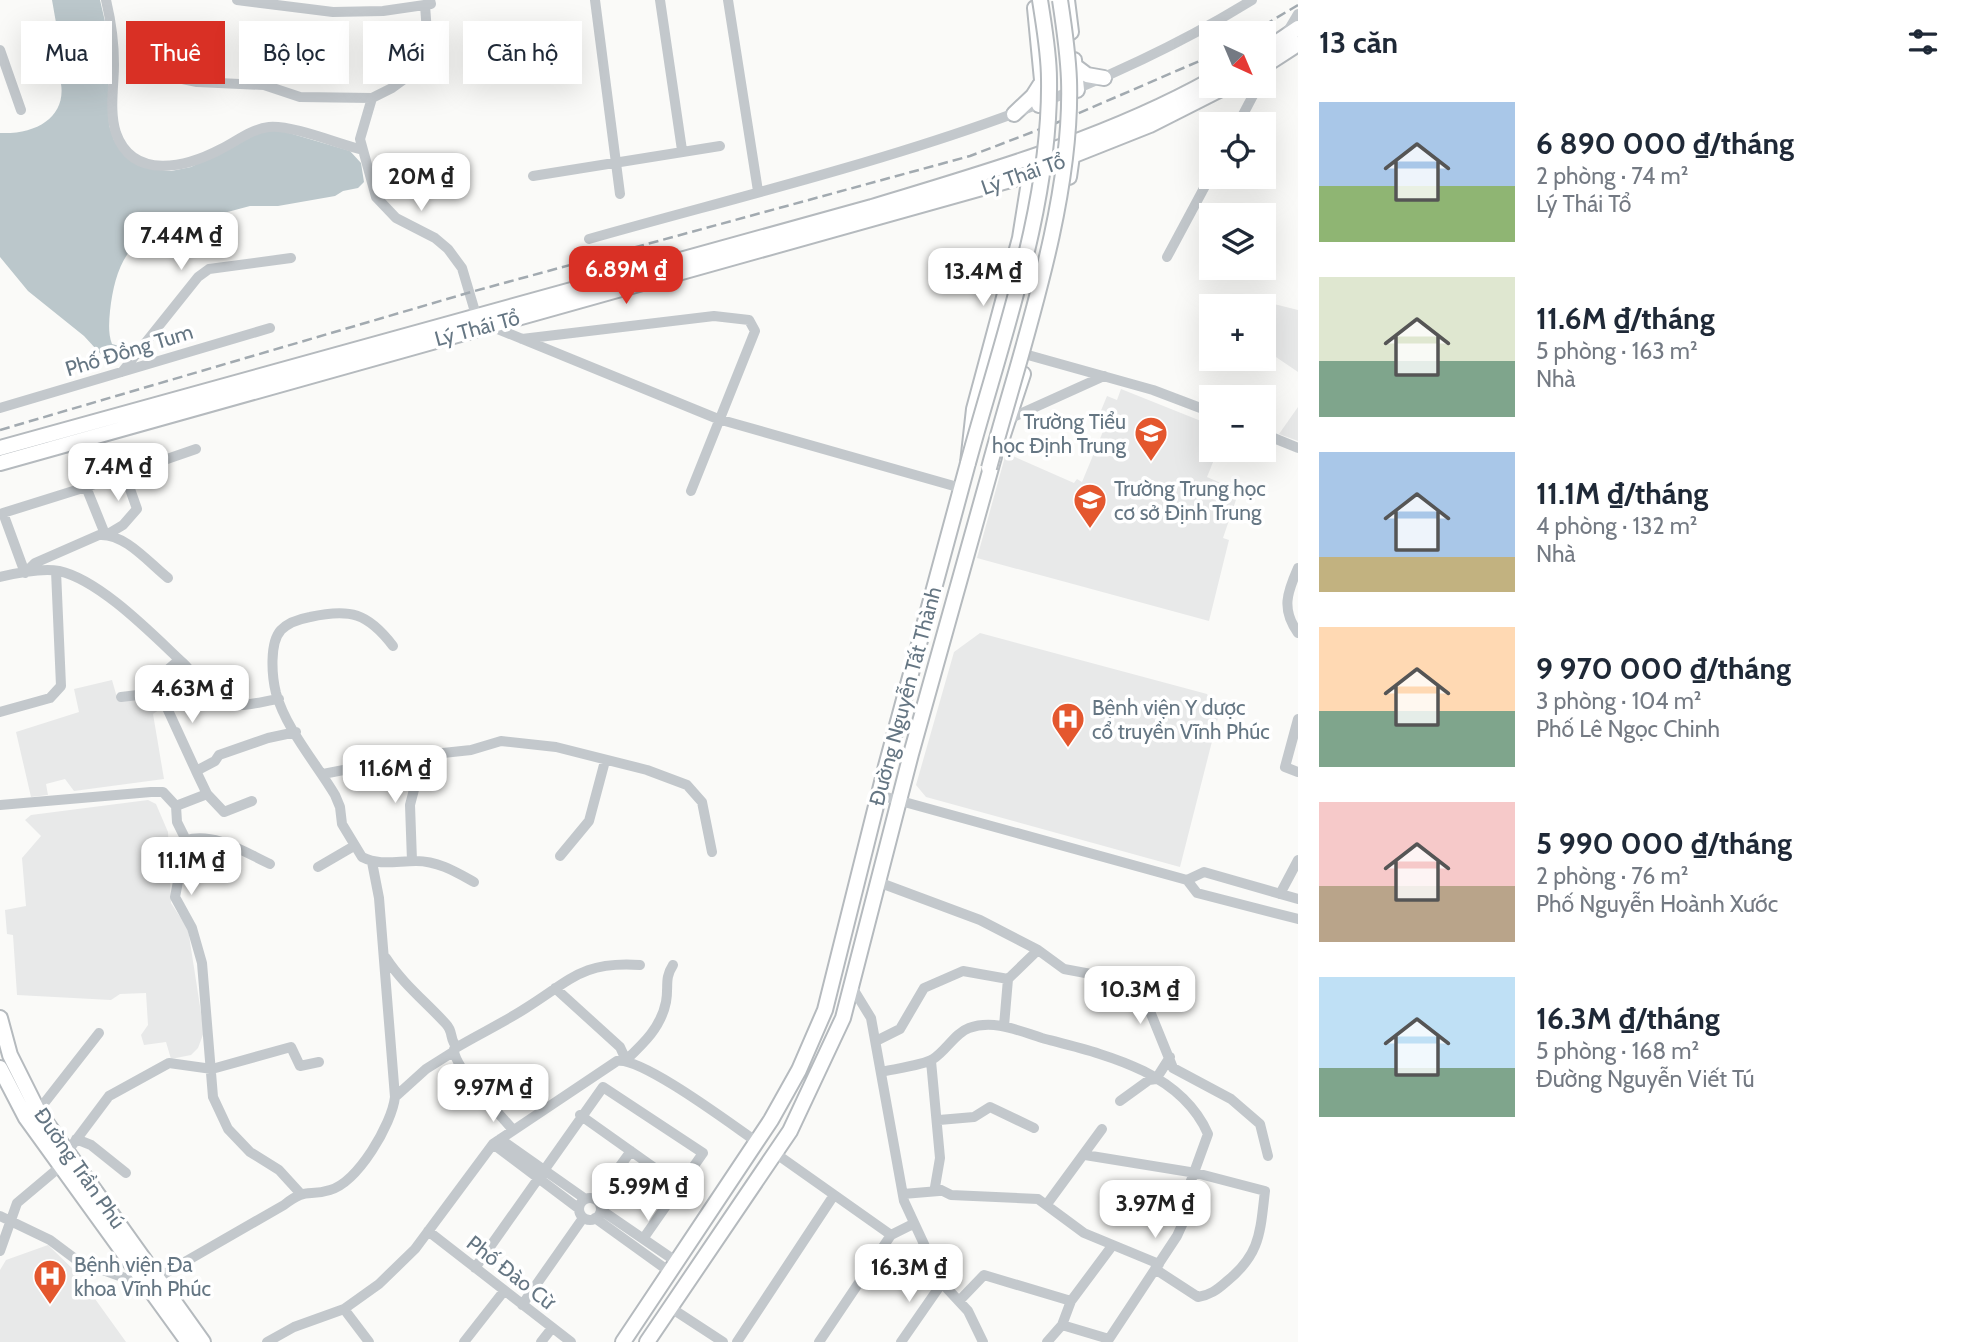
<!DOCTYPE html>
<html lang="vi">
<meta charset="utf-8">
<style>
:root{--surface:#fff;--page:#f2f2f3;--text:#1f2937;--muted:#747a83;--accent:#d93025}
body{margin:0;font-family:Cabin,sans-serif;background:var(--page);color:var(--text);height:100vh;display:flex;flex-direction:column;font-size:26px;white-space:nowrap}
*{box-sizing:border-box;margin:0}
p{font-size:23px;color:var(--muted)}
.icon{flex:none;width:38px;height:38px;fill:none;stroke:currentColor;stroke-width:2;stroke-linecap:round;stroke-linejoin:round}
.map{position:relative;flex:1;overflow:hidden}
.details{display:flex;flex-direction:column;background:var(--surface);width:665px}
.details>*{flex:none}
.top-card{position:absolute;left:21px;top:21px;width:665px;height:63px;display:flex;gap:14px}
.needle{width:46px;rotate:136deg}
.fabs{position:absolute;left:1199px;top:21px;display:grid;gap:14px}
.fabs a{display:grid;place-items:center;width:77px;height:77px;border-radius:0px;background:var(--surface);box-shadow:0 7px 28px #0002;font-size:35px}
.price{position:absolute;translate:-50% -60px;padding:0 16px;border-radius:14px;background:#fff;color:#222;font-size:23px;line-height:46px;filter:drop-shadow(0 2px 4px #0008)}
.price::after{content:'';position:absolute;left:50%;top:42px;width:21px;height:16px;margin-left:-10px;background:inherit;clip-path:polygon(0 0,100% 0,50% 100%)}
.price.on{background:var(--accent);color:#fff}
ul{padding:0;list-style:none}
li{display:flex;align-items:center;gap:21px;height:175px;padding:0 21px}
li span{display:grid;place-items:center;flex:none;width:196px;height:140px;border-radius:0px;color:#555}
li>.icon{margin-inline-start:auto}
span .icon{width:84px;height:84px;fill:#fffc;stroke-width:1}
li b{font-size:30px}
h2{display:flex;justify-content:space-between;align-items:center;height:84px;padding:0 21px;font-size:30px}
.pill{padding:0 24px;border-radius:0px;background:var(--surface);box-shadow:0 7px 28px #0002;font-size:24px;line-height:63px}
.pill.on{background:var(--accent);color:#fff}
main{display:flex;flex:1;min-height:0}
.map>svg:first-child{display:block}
</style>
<main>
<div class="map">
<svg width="1298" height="1342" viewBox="0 0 1298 1342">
<rect width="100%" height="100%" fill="#fafaf8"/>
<!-- built -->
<path fill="#e8e9e9" d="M1270,303l28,7v62l-25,-17 -9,-3v-26z
M1121,389l90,36v25h7l-11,27 32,14 -16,47 6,2 -20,81 -232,-63 29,-105 68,30 3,-4 5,3 22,-53 -9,-4 12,-29 10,4z
M1298,407v34l-19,-7z
M980,633l227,61 12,20 -39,153 -254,-70 -10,-12 38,-133z
M112,680l6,21 41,-11 10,13 -16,11 11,65 -90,12 -9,-12 -19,5 2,11 -17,2 -15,-65 63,-20 -5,-23z
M148,800l8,4 12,28 3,71 17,26 16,103 -6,16 -7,7 -20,4 -5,-17 -22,3 -3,-10 7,-10 -2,-32 -26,1 -9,6 -94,-5 -4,-60 -6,-1 -2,-24 21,-4 -4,-48 19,-22 -16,-16 6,-5z
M48,1245l27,26 51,71h-126v-72l6,-10z"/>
<!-- water -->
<path fill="#bbc7cb" d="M52,0h48l7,30 2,95 5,15 39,29 18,2 20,-4 71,-36 17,-1 71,21 11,12 3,19 -6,6 -15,3 -8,5 -57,10h-28l-101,27c-28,19 -35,45 -39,78 -1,11 -2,23 2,33l22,6 -3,4 -23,8 -24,-26 -56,-45 -28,-34v-124c48,2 78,-28 52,-74l6,-25z"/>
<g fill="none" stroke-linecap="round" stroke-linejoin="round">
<defs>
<path id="major" d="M1067,0l4,32
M1035,8l7,72 -3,25
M1264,51l34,-23
M1074,60l3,30
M1075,66l12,9 17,3
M1264,66l34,-22
M1014,114l19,-18 7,-11
M1069,177l5,-35
M1002,438l21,-64
M0,448l872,-241c115,-35 233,-68 339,-127
M0,463l1014,-284 136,-54 77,-39
M0,1018l10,37 28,56 165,231
M0,1068l26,50 162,224
M623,1342l148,-222 28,-50 26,-60 61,-244 82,-303 6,-54 46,-171 13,-81
M647,1342l143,-211 53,-113 68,-264 83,-297"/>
</defs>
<!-- major casing -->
<use href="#major" stroke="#b5babe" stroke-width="18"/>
<!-- minor -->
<path stroke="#c3c8cc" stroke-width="10" d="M106,0c5,21 8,42 8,64 0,22 -5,47 2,69 17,48 71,34 105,16 16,-8 30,-20 48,-22 24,-2 69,17 94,23
M237,0l96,12 50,-1 48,-7 -1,-4
M595,0l25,194
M660,0l22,150
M728,0l30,191
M1285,36l13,-22
M0,50l21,60
M144,71l53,11 67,3 36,12 72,1 20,-10 37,-27 -4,-56
M372,98l-12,41 16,58 20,21 39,20 13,11 14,19 14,47
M1238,124l20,-38
M533,176l187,-30
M589,239c226,-64 461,-114 663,-239
M1167,257l44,-82
M488,325l230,94 243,69
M522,339l192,-23 35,4 6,11 -64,160
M1028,355l125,35 58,22
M122,372l76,-95 11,-8 82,-11
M0,408l270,-80
M1011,418l93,-42
M1264,434l34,14
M86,487l110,-38
M105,534l-19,-47 -83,26 22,60 10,-10 64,-28c26,-2 50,28 69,43
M108,534l15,-9 14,-16 -13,-37
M1298,568c-11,25 -17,41 0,65
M0,577c17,-4 42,-9 59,-6 41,9 93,63 124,92 12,11 23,33 37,39 16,8 42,-1 59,-3
M393,646c-25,-33 -43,-38 -83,-29 -11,2 -21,5 -29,13 -12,13 -9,47 -5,63 10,36 40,70 59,102l5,12 2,17 20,33c18,9 34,4 54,4 22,0 40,11 58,21
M121,697l17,-2 41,-35
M0,712l50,-14 11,-12 -5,-115
M1298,719l-13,48 13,5
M196,771l-29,-63 33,-26
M323,774l92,-18 56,-6 30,-9 55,6 91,23 40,15 15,17 10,50
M207,794l17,18 28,-11
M879,795l308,85 10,13 101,26
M0,805l151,-13h12l13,14 1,16 9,18 -11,57 17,31 10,35 11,134 15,32 22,23 29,18 21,23
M176,806l31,-12 -11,-23 19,-10 4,-6 49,-17 28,-6
M186,840c29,-8 58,12 84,24
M560,856l29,-35 16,-60
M412,861l-2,-56 13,-50
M318,867l36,-21
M1187,880l17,-8 94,27
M878,882l102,38 58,30
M1280,894l18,-34
M386,958c17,26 40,44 60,66 8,8 3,16 11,23
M852,987l19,31 33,183 38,82 26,28 15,31
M555,988l65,59 6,13c18,-17 35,-33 40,-58 3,-16 -2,-23 7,-37
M1004,1026l4,-47 30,-29 26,19 43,8 29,14 9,8 28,69 58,31 29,25 8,32
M876,1041l24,-12 24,-41 39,-17 45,8
M931,1061l9,97 -5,29 16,8 87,4 46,34 75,31
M881,1072c13,-3 43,-7 52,-13 13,-8 22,-26 36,-31 25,-9 50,3 73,10 60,16 138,32 166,96l-20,55 -1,25 -10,22 -68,103 -47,-14 -15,17
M395,1097l31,-28 27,-17
M1120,1101l29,-21 7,-1 14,-22
M38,1111l61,-78
M580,1115l100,71
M939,1120l35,-3 16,-10 44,21
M513,1130c-13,-16 -60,-63 -59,-81 23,-14 49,-26 72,-41 45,-28 56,-47 114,-43
M76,1139l15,6 35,28
M500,1139l84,59
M493,1144l85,64
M67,1152l42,-56 60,-33 43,6 79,-22 9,19 19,-4
M775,1153l116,82
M1085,1155l111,18 69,18c-5,41 -4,63 -39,91 -9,8 -16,13 -28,15l-43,-28
M903,1194l36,-3
M579 1209a11 11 0 1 1 22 0a11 11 0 1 1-22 0Z
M596,1199l35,-48
M1047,1204l55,-75
M601,1210l76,52
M0,1216l50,24 28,21 69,25
M595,1218l75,54
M428,1231l143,111
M0,1251l17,-48 44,-37
M475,1268l128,-181 100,66 -60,86
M157,1278l127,-73c22,-18 24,-8 46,-15 28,-8 62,-66 65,-93l-16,-199 -7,-36
M959,1301l25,-26 87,26
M522,1305l61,-87
M671,1308l52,34
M344,1309l25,33
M1062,1325l9,-24 41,-55
M267,1342l27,-15 50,-18 35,-25 36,-35 78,-105 124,-83c25,-4 115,64 140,81
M464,1342l40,-51
M541,1342l11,-14
M737,1342l97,-147
M819,1342l72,-107 22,-11
M901,1342l41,-59"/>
<!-- major -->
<use href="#major" stroke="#fff" stroke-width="14"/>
<!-- rail -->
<path stroke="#a2aab0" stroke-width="2.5" stroke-dasharray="10 5" stroke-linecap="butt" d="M1251,33l47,-28
M0,430l471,-138 499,-136 86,-33 155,-67"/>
<defs>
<path id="major-bridge" d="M968,463c33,-122 83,-257 81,-384 0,-26 -5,-53 -9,-79
M989,468c32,-119 84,-265 80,-388 -1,-26 -5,-54 -9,-80"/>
</defs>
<!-- major-bridge casing -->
<use href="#major-bridge" stroke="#b5babe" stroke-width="18" stroke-linecap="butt"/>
<!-- major-bridge -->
<use href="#major-bridge" stroke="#fff" stroke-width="14"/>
</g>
<!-- icons -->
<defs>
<symbol id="school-pin" viewBox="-11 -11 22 30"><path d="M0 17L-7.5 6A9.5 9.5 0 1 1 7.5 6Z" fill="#e4572e" stroke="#fff"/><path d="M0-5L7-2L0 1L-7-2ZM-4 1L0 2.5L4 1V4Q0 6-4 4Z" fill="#fff"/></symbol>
<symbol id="hospital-pin" viewBox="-11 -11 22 30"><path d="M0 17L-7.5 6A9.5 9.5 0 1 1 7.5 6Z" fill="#e4572e" stroke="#fff"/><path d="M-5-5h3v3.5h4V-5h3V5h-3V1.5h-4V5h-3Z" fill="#fff"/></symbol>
</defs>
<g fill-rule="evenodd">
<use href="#school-pin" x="1132" y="414" width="38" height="52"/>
<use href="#school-pin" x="1071" y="481" width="38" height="52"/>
<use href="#hospital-pin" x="1049" y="700" width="38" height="52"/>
<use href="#hospital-pin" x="31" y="1257" width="38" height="52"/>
</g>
<g text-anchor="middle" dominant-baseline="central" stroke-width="7" stroke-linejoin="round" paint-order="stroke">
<!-- street labels -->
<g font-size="21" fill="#657683" stroke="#fff">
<text transform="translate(1023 174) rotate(-19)">Lý Thái Tổ</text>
<text transform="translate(477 328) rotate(-15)">Lý Thái Tổ</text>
<text transform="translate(129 350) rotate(-17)">Phố Đồng Tum</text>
<text transform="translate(905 696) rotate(-75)">Đường Nguyễn Tất Thành</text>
<text transform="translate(80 1168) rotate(55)">Đường Trần Phú</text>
<text transform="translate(511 1272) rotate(38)">Phố Đào Cừ</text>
</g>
<!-- poi labels -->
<g font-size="21" fill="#657683" stroke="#fff" text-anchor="start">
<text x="1126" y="421" text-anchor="end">Trường Tiểu<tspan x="1126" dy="24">học Định Trung</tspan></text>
<text x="1114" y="488">Trường Trung học<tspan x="1114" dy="24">cơ sở Định Trung</tspan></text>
<text x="1092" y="707">Bệnh viện Y dược<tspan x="1092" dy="24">cổ truyền Vĩnh Phúc</tspan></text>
<text x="74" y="1264">Bệnh viện Đa<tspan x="74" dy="24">khoa Vĩnh Phúc</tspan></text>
</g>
</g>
</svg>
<div class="fabs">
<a><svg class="needle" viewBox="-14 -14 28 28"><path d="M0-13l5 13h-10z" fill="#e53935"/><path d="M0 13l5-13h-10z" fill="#747a83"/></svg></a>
<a><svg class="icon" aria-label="locate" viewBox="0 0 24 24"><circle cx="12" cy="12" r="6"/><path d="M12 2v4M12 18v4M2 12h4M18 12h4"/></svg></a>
<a><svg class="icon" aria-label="layers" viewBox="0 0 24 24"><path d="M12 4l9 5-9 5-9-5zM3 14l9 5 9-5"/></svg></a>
<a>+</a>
<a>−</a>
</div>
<b class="price" style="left:421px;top:213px">20M ₫</b>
<b class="price" style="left:181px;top:272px">7.44M ₫</b>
<b class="price on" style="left:626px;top:306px">6.89M ₫</b>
<b class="price" style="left:983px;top:308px">13.4M ₫</b>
<b class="price" style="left:118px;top:503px">7.4M ₫</b>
<b class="price" style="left:192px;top:725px">4.63M ₫</b>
<b class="price" style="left:395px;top:805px">11.6M ₫</b>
<b class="price" style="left:191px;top:897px">11.1M ₫</b>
<b class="price" style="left:1140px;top:1026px">10.3M ₫</b>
<b class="price" style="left:493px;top:1124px">9.97M ₫</b>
<b class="price" style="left:648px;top:1223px">5.99M ₫</b>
<b class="price" style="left:1155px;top:1240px">3.97M ₫</b>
<b class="price" style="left:909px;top:1304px">16.3M ₫</b>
<div class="top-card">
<a class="pill">Mua</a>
<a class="pill on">Thuê</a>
<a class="pill">Bộ lọc</a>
<a class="pill">Mới</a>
<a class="pill">Căn hộ</a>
</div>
</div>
<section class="details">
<h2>13 căn<svg class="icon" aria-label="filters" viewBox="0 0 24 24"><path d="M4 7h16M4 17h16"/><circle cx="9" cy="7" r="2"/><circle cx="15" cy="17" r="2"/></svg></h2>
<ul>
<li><span style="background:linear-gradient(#a9c7e8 60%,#8fb573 0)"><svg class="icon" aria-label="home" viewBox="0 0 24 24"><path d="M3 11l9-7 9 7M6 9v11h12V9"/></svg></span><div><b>6 890 000 ₫/tháng</b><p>2 phòng · 74 m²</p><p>Lý Thái Tổ</p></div></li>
<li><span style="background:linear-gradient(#dfe7d0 60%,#7fa58c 0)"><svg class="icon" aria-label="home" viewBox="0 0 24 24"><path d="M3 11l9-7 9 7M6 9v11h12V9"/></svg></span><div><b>11.6M ₫/tháng</b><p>5 phòng · 163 m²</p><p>Nhà</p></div></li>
<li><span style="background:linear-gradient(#a9c7e8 75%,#c2b280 0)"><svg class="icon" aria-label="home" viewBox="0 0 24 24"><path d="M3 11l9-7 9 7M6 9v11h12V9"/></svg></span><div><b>11.1M ₫/tháng</b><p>4 phòng · 132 m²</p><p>Nhà</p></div></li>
<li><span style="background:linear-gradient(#ffd9b3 60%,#7fa58c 0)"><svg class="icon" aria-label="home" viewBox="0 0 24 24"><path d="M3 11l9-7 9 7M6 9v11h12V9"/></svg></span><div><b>9 970 000 ₫/tháng</b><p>3 phòng · 104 m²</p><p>Phố Lê Ngọc Chinh</p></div></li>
<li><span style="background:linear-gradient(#f6c9c9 60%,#b9a48a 0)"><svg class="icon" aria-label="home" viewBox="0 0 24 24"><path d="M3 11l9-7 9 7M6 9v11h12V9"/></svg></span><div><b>5 990 000 ₫/tháng</b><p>2 phòng · 76 m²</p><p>Phố Nguyễn Hoành Xước</p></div></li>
<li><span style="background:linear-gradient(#bfe0f5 65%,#7fa58c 0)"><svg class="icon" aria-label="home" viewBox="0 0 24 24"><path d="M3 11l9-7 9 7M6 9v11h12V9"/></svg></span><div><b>16.3M ₫/tháng</b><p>5 phòng · 168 m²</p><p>Đường Nguyễn Viết Tú</p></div></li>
</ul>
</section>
</main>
